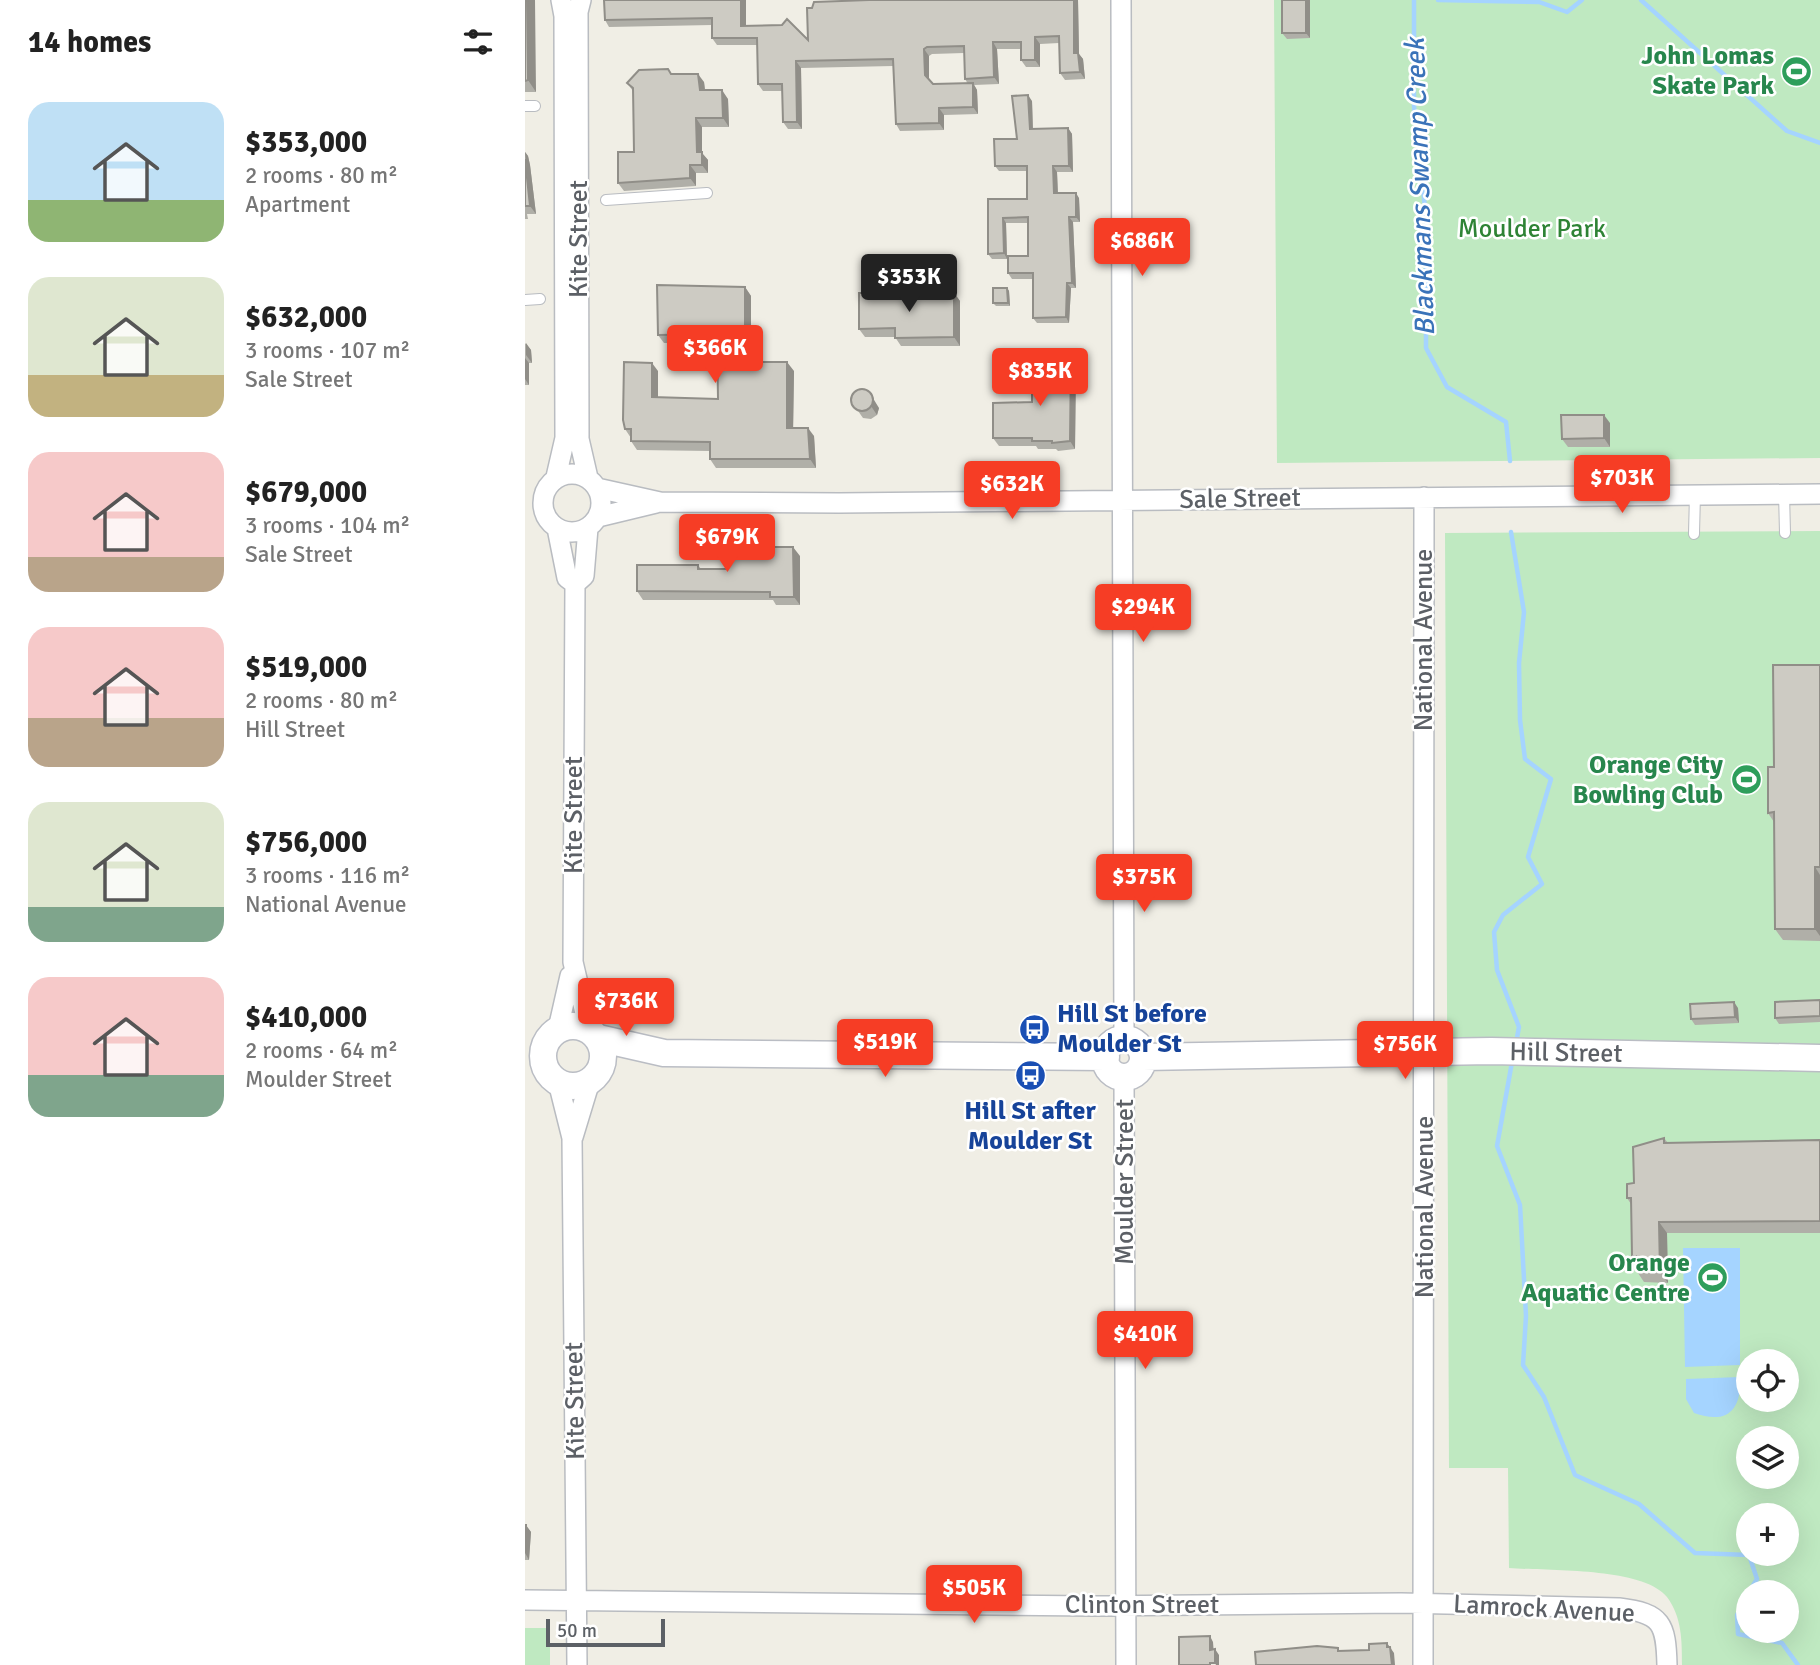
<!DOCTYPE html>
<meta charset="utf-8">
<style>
:root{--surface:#fff;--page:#f2f2f2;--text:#222;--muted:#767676;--accent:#f63d25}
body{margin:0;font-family:Signika,sans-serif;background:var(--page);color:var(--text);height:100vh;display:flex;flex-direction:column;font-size:26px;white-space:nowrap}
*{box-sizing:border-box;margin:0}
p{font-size:23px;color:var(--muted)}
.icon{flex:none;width:38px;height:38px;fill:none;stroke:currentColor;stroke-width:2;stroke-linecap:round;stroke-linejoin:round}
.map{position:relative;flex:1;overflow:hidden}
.panel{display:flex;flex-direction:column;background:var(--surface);width:525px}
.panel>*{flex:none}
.controls{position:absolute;left:1211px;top:1349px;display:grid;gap:14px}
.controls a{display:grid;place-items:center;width:63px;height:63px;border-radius:50%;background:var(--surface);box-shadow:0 7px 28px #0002;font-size:35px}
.scale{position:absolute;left:21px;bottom:18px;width:119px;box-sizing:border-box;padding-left:7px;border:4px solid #5c6066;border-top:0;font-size:19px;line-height:24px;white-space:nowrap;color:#5c6066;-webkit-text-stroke:5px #fff;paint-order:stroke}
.price{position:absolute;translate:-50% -60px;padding:0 16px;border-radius:7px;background:var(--accent);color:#fff;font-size:23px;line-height:46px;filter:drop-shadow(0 2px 4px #0008)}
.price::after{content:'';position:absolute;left:50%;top:42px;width:21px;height:16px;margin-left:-10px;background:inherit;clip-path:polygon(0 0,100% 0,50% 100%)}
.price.on{background:#222;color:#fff}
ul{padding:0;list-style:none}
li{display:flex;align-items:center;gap:21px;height:175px;padding:0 28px}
li span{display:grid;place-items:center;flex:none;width:196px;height:140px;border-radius:21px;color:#555}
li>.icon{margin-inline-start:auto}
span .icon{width:84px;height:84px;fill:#fffc;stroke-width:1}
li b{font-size:30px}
h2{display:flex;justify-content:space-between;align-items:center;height:84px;padding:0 28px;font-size:30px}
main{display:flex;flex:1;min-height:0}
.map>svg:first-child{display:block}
</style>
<main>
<section class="panel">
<h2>14 homes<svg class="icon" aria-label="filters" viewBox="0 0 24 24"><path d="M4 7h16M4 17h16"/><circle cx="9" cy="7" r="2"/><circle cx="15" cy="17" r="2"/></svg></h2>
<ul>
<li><span style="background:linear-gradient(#bfe0f5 70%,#8fb573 0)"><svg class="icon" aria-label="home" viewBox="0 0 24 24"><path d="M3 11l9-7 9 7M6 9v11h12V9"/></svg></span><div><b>$353,000</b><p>2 rooms · 80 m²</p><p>Apartment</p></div></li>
<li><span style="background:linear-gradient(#dfe7d0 70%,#c2b280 0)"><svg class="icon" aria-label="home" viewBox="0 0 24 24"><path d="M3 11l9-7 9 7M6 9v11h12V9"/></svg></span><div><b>$632,000</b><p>3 rooms · 107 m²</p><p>Sale Street</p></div></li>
<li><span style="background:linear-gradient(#f6c9c9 75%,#b9a48a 0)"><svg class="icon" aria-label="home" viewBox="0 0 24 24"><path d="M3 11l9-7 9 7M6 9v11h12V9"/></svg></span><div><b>$679,000</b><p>3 rooms · 104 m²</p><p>Sale Street</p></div></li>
<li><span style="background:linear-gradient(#f6c9c9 65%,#b9a48a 0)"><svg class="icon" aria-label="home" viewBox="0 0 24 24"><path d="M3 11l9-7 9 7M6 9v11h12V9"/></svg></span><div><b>$519,000</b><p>2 rooms · 80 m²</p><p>Hill Street</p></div></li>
<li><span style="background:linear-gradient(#dfe7d0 75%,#7fa58c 0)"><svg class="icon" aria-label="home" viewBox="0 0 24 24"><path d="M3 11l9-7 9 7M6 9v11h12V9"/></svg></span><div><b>$756,000</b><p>3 rooms · 116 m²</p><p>National Avenue</p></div></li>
<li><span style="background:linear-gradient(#f6c9c9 70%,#7fa58c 0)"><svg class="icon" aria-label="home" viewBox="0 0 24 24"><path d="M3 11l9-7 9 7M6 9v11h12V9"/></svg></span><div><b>$410,000</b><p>2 rooms · 64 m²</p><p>Moulder Street</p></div></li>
</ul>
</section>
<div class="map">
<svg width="1295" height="1665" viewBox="0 0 1295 1665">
<rect width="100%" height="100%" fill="#f0eee5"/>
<!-- green -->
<path fill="#bfe9c1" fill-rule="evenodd" d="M749,0h546v458l-543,5z
M1295,531v1134h-138c0,-24 0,-48 -15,-68 -24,-30 -120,-26 -158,-29l-1,-100h-59l-4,-935zM1223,1362h39v38h-39zM1223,1438h39v39h-39zM1223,1516h39v38h-39zM1223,1592h39v39h-39z
M0,1628h25v37h-25z"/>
<!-- water -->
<path fill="#a5d4ff" d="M1215,1248v117l-55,2 -2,-119z
M1215,1377c2,33 -13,48 -46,36l-8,-14v-20z"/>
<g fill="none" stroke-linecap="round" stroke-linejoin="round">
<!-- stream -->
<path stroke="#a5d4ff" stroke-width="4.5" d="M889,0v106l12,111v131l21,39 59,35 4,39
M913,0l101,2 28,10 15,-12
M1116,0l146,131 33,12
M986,532l13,80 -5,51 1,57 5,39 26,20 -23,78 14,27 -39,31 -9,17 3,38 22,57 -3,16
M987,1062l-15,84 23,59 6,111 -3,49 21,32 31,78 64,29 56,49 54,2 8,24 -8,13
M1223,1594l-11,21 1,19 44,9 16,22"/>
<defs>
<path id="lane" d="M0,106h10
M81,200l101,-7
M0,300l15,-1
M1259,493l1,40
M1169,534l1,-40"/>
<path id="street" d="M56,0l-3,12 1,427 9,39
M596,0l3,1039
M18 503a29 29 0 1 1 58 0a29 29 0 1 1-58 0Z
M31,477l9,-39 -1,-422 -3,-16
M72,488l63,14 179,1 981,-9
M73,517l58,-14
M32,528l10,50 8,6
M63,528l-4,48 -9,8 -2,378 16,68
M33,1029l12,-53
M599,1077l2,588
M33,1082l14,56 5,527
M48,1137l17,-56
M0,1600l567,6 309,-3 218,5c43,5 47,16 48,57
M898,1665l1,-1168"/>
<path id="secondary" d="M18 1056a30 30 0 1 1 60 0a30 30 0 1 1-60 0Z
M73,1038l66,15 442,4
M580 1058a19 19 0 1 1 38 0a19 19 0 1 1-38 0Z
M618,1057l348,-6 329,7"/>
</defs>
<!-- lane casing -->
<use href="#lane" stroke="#b9bcc1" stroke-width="12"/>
<!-- street casing -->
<use href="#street" stroke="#b9bcc1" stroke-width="22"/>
<!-- secondary casing -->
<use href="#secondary" stroke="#babdc4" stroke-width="29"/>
<!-- lane -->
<use href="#lane" stroke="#fff" stroke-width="10"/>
<!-- street -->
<use href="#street" stroke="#fff" stroke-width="19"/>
<!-- secondary -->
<use href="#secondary" stroke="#fff" stroke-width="26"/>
</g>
<!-- wall -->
<path fill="#b0afa8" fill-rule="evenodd" d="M0,0l11,92h-11z
M221,0v26l62,14 61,-40h209l1,54 4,5 2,20 -20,1 -5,-7 -1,-30 -19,1v23h-14l-5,-7v-11h-24l2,35 -25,1 3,5 1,24 -34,1v15l-44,1 -4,-7 -3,-58 -92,2 1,61h-14l-5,-7v-31h-20l-5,-7 -1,-39h-40l-5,-7v-13l-103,2 -4,-7zM439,53l1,26 3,5h-35l-4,-4v-24l3,-2z
M785,0v38l-23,1 -5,-6z
M146,74l33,8 1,8 23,9 1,28h-27v26l6,7v13h-12v13l-72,5 -6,-8 16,-31 -1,-61 -6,-8z
M507,101l1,28 35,-1 4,6 1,38h-16l1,21 21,5 1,24h-7l3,66h-5l-2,35h-32l-4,-5v-39h-21l-4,-6 20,-17v-33h-22l1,36h-15l-4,-5v-55h39v-28h-28l-4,-5 22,-27z
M0,152l3,4 2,9 6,49h-9l1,5h-3z
M220,287l6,9v66l43,9 -1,57 21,8 2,32h-100l-6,-9v-8l-73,-1 -6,-9v-3l-6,-9 33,-58v27l60,1 -1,-56h-53l-6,-8z
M482,288l2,3 1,15h-14l-3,-3z
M429,293l6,8v45h-59l-6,-9h-30l-6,-8z
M0,343l6,7 1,13h-3v22h-4z
M546,354l5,8 -1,87 -17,2 -2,-2h-18l-2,-3h-37l-6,-8 39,-36 20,-29z
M326,401l28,7 -2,7 -6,4 -8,-1z
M1085,423v24h-42l-6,-8z
M275,556v49h-24l-3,-5h-130l-6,-9 61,-26 3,4h26z
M1295,665v276l-37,-1 -8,-11 -1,-107 -6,-9 6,-46z
M1295,1000v22l-41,2 -4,-6z
M1213,1008l1,15 -44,2 -4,-6z
M1139,1138l4,5 152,-3v93h-153l1,50 -24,-1 -8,-12v-8l-4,-6 -1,-52 -4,-6 7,-15z
M0,1525l6,7 -2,28h-4z"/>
<!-- shaded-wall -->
<path fill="#908e88" d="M2,0h8l1,92 -8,-12z
M216,0h5v32l-5,-6z
M549,0h4l1,54 4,5 2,20 -5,-7 -6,-19z
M781,0h4v38l-4,-5z
M510,37l5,7v23l-5,-7z
M468,42l4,7 2,35 -5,-7z
M399,49l5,7v26l-4,-7z
M271,61l5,7 1,61 -5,-7z
M173,74l6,8 2,17 -6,-9z
M448,83l4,7 1,24 -5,-7z
M197,90l6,9 1,28 -6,-9z
M503,95l4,6 1,34 -3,-6z
M414,108l5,7v15l-5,-7z
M171,118l6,9v26l6,7v13l-6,-8 -5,-13z
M543,128l4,6 1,38 -4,-6z
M0,152l3,4 2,9 6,49 -6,-8z
M165,165l6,8v13l-6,-8z
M528,166l4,6 1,26 -4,-5z
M551,193l3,5 1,24 -4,-5z
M544,217l4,5 3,66 -4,-5z
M478,218l3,5 1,36 -3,-6z
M542,283l4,5 -2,35 -3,-6z
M220,287l6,9v75l-6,-9z
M482,288l2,3 1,15 -2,-3z
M429,293l6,8v45l-6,-9z
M1,343l5,7 1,13 -6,-8z
M546,354l5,8 -1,87 -5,-8z
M0,358l4,5v22l-4,-6z
M262,362l7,9 -1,65 -6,-8z
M127,363l6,8v35l-6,-9z
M343,390l11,18 -2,7 -6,-9z
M1079,415l6,8v24l-6,-9z
M283,428l6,8 2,32 -6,-9z
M268,547l7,9v49l-6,-8z
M1290,867l5,8v61l-5,-7z
M1209,1002l4,6 1,15 -4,-6z
M1134,1222l8,11 1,50 -8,-11z
M1,1525l5,7 -2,28 -4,-7z
M685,1636l3,6 1,13 -4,-5z
M862,1643l7,10 1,12h-3l-5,-18z
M690,1649l4,6v10h-3l-1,-2z"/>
<!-- building -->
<path fill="#cdcbc3" stroke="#908e88" stroke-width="2" d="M0,0h2l1,80 -3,1z
M79,0h137v26l41,-1 5,-6 21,21 -1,-32h5l2,-6 55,-2h205v53h4l2,19 -20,1 -1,-37 -24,1v23h-14v-18h-28l1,35 -29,2 -1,-33 -37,1 -3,2 1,26 8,9 40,-1v24l-34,1v15l-43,1 -3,-65 -97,2 1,61h-14l-1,-38h-24l-1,-46h-45v-20l-107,2z
M757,0h24v33h-24z
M143,69l3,5h27l2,16h22l1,28h-27l1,34h5v13h-12v13l-72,5v-31h16l-1,-64 -6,-5 12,-13z
M503,95l2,34 38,-1 1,38h-16l1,27h22v24h-7l3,66h-5l-1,34 -33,1v-45h-25v-17h20v-39l-25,1 1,35 -16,1v-55h39v-33h-32l-1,-27h23l-5,-43z
M0,159l5,47h-5z
M132,285l88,2v75h42v66h21l2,31h-100v-17l-79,-1v-12h-6l-2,-9 1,-58 28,1v34l66,2 -1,-65 -59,1z
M468,288h14l1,15h-15z
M334,293h95v44l-59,1v-10l-36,1z
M527,354h19l-1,87 -18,2v-2h-20v-3h-39v-35l39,-1v-29h20z
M326 400a11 11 0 1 1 22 0a11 11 0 1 1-22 0Z
M1036,415h43v23l-42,1z
M202,547h66l1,50h-24v-5l-133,-1v-26h61v4h29z
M1248,665h47v202h-5v62h-40l-1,-117 -6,1v-46h6z
M1295,1000v16l-45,2v-16z
M1209,1002l1,15 -44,2 -1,-15z
M1139,1138v5l156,-3v81l-161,1 1,50 -24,-2v-14h-4l-1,-58h-4v-14l7,-1 -1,-36z
M0,1525h1l-1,28z
M685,1636v14l5,-1v14h-5v2h-31v-28z
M862,1643v4h3l2,18h-136l-1,-13 62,-6 21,2v3l31,-1v-6z"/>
<!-- icons -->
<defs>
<symbol id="stadium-disc" viewBox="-11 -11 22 22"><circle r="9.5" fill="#2e9e5b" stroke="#fff"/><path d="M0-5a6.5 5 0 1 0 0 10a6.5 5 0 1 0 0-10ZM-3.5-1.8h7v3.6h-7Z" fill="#fff"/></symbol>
<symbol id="bus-disc" viewBox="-11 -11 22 22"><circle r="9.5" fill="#1a4fb4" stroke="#fff"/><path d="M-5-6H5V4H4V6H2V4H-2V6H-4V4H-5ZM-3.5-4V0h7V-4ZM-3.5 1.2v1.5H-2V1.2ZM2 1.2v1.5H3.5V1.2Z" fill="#fff"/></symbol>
</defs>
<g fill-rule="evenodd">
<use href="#stadium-disc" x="1254" y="54" width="35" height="35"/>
<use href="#stadium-disc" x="1204" y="762" width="35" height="35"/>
<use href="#bus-disc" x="492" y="1012" width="35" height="35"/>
<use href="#bus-disc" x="488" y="1058" width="35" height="35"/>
<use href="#stadium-disc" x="1170" y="1260" width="35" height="35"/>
</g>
<g text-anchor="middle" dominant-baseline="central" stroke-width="5" stroke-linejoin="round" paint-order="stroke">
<!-- leisure labels -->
<g font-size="26" font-weight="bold" fill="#27864d" stroke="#fff" text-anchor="end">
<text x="1249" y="56">John Lomas<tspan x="1249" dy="30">Skate Park</tspan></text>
<text x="1198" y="765">Orange City<tspan x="1198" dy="30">Bowling Club</tspan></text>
<text x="1165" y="1263">Orange<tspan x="1165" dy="30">Aquatic Centre</tspan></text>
</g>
<!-- park labels -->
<g font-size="26" fill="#2e8335" stroke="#fff">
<text x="1007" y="229">Moulder Park</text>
</g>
<!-- street labels -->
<g font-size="26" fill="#5c6066" stroke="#fff">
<text transform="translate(54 239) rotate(-90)">Kite Street</text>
<text transform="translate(715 499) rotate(-1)">Sale Street</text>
<text transform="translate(899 640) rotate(-90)">National Avenue</text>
<text transform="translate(49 815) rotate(-90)">Kite Street</text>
<text transform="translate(1041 1053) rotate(1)">Hill Street</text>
<text transform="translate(600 1182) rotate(-90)">Moulder Street</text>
<text transform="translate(900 1207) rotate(-90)">National Avenue</text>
<text transform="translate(50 1401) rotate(-91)">Kite Street</text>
<text x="617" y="1605">Clinton Street</text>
<text transform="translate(1019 1609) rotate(3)">Lamrock Avenue</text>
</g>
<!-- transit labels -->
<g font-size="26" font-weight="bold" fill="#164399" stroke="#fff" text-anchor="start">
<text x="532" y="1014">Hill St before<tspan x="532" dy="30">Moulder St</tspan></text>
<text x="505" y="1111" text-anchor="middle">Hill St after<tspan x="505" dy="30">Moulder St</tspan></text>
</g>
<!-- water labels -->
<g font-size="28" font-style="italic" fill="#3a73b9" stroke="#fff">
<text transform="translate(895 187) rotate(-92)">Blackmans Swamp Creek</text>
</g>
</g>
</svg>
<div class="controls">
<a><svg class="icon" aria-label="locate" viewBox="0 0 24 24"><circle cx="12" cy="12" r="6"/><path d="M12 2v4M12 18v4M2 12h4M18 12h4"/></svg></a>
<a><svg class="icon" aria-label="layers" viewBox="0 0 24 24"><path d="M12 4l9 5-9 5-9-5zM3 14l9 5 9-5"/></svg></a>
<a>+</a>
<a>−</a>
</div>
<div class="scale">50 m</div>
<b class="price" style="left:617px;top:278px">$686K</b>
<b class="price on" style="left:384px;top:314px">$353K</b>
<b class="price" style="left:190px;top:385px">$366K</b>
<b class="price" style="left:515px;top:408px">$835K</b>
<b class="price" style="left:1097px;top:515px">$703K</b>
<b class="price" style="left:487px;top:521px">$632K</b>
<b class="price" style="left:202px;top:574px">$679K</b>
<b class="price" style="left:618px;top:644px">$294K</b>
<b class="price" style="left:619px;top:914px">$375K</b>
<b class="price" style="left:101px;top:1038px">$736K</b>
<b class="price" style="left:360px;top:1079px">$519K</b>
<b class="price" style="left:880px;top:1081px">$756K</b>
<b class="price" style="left:620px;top:1371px">$410K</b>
<b class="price" style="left:449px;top:1625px">$505K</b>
</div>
</main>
